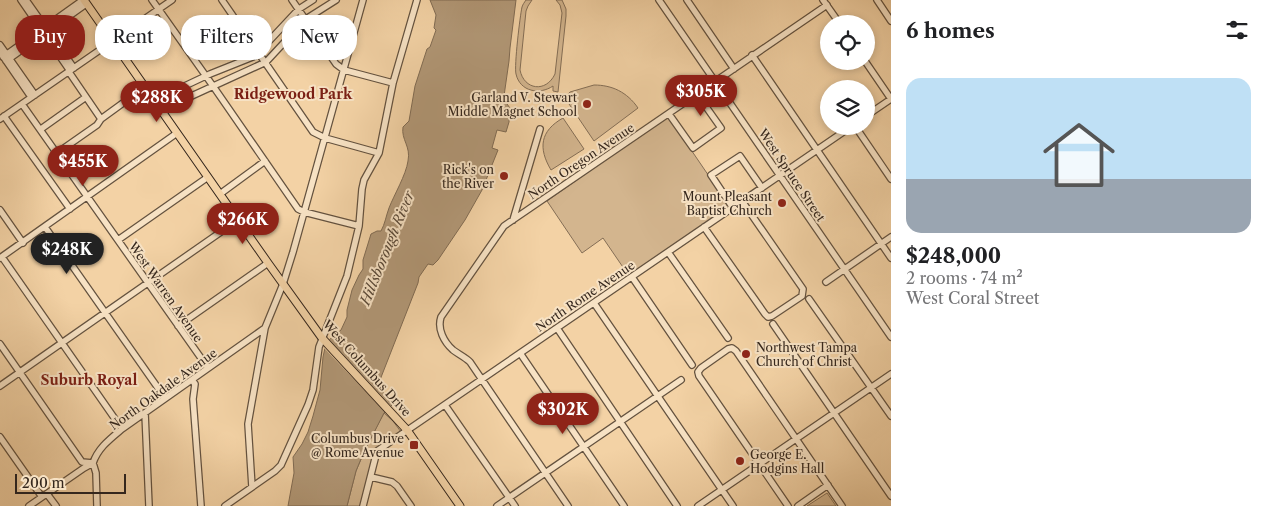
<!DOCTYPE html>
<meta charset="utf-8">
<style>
:root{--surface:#fff;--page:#f2f2f2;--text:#202124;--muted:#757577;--accent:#8f2418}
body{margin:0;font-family:"Libre Caslon Text",serif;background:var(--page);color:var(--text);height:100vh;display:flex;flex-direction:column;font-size:19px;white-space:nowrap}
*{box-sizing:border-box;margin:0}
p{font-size:16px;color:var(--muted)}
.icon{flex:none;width:28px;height:28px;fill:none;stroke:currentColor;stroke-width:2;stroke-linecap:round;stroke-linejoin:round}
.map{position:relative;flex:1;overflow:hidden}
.drawer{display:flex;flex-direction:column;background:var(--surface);width:375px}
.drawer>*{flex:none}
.top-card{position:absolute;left:15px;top:15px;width:475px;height:45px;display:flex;gap:10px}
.controls{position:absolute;left:820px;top:15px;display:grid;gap:10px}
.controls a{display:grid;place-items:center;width:55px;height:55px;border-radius:50%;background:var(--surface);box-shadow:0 2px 8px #0003;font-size:25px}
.scale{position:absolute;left:15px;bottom:12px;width:111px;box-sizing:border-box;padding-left:5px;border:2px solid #35271d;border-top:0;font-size:14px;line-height:18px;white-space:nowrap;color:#35271d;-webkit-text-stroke:4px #f7e2c4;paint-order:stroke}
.price{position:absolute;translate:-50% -42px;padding:0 11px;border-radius:18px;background:var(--accent);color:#fff;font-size:16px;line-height:32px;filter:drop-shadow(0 1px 2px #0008)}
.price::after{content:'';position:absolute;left:50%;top:30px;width:15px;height:11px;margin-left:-8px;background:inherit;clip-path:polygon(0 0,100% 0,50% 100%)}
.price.current{background:#222;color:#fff}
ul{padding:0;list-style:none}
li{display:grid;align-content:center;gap:10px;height:265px;padding:0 15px}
li span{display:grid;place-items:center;height:155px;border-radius:15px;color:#555}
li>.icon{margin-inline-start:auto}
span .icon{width:90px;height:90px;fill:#fffc;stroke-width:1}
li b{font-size:21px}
h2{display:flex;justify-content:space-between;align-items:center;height:60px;padding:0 15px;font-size:21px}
.tag{padding:0 18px;border-radius:20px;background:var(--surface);box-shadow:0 2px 8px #0003;font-size:18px;line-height:45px}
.tag.current{background:var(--accent);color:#fff}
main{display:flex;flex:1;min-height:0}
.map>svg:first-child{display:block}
</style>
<main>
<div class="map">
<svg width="891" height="506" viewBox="0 0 891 506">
<rect width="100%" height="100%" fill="#f3d2a5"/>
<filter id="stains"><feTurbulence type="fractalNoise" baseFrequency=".004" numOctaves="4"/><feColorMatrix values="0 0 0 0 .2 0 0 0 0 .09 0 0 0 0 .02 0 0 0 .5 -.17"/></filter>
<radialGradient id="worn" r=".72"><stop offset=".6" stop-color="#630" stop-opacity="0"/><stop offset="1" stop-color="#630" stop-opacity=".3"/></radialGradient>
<!-- green -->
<path fill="#d3b58e" stroke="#846e56" d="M526,0h6l-4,6 -2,5 -6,59c4,20 26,23 35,4l7,-61 -2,-8 -4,-5h6l4,9v7l-8,76 -5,-1v-5c-13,9 -33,6 -37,-12 -2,-8 4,-58 6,-67 1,-3 2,-4 4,-7z
M594,85c18,0 33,7 44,23l-44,33 -29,-43 5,-6z
M668,116l62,91 -101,69 -26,-38 -21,15 -35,-52z
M563,118l21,31 -33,21c-13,-22 -11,-39 12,-52z
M384,413l9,8 8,11 -26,18 -15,56h-13l9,-35 12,-28z
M827,493l9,13h-29z"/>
<!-- water -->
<path fill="#b29877" stroke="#806b53" d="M430,0h86l-6,48 -1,13 -5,35 3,8 3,4 -1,14 -3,10 -9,-2 -5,18 6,2 -16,40 -17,30 -27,40 -5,5 -5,-1 -9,13 -1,6 -40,102 14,20 -8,8 -21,41 -7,17 -9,35h-59l6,-33 -1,-16 9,-13 6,-12 5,-16 4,-15 3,-11 3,-33 2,-9 4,-8 12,-10 6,-13v-7l5,-20 7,-15 4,-6v-9l8,-26 6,-3h4c4,-7 5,-15 8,-23 5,-13 17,-33 19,-47 3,-15 -7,-21 -5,-34l6,-6 6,-35 12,-37 3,-2 6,-17 -2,-2 2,-13z"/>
<!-- pier -->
<path fill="#f3d2a5" d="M328,338l65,70 -6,6 -63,-66z"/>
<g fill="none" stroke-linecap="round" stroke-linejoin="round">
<defs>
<path id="minor" d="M21,0l49,71
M26,0l48,68
M152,0l61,86 85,123 6,3 55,14
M222,0l91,132 12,6 54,15
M292,0l44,64 8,6 49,13
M659,0l232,337
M687,0l47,69
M823,0l17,24
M877,0l14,21
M0,45l35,50
M0,52l31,45
M752,55l139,203
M3,57l80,-57
M6,61l80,-57
M865,61l26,38
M69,72l32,47
M155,100l55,-26 45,-18 44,-47 14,-9
M22,104l186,264
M161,110l105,-48 40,-43 30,-19
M669,114l24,34 28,-20 -24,-34
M4,116l66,93
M866,116l25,-17
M0,119l172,-119
M855,126l36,53
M41,129l45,-32
M57,153l40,-28 4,-6 44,-32
M220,194l45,-33
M733,208l-22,-33 29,-19 22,32
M0,210l23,33
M513,220l27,-91
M45,227l120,171
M704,227l61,87 3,3 4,-1 30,-20 1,-7 -61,-88
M118,240l90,-63
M668,252l60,86
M2,257l120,172
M0,258l177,-125
M632,277l60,88
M826,282l65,-45
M809,299l82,117
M594,303l139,203
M773,324l118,172
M178,326l90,-63
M557,328l120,178
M0,344l82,118 11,1 3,10 1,33
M520,353l104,153
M192,380l3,4 -2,15 8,107
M0,386l238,-166
M445,405l70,101
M145,413l4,93
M0,437l42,60
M371,477l21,5 5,4 14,20
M252,487l-4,-63 17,-96 18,-44 10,-32 70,-252
M47,494l9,12
M29,506l55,-38 9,-5c5,-15 17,-24 29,-34l143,-101
M225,506l50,-35 6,-6 27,-60 5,-15 6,-43 28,-71 12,-50 3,-37 2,-9 15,-27 14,-70 24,-83
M363,506l14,-55 475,-325
M497,506l184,-126
M568,506l-98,-144c-5,-5 -12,-8 -17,-12 -9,-8 -16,-21 -12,-33l63,-91 323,-221
M698,506l193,-132
M788,506l-89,-130 -1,-4 3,-4 27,-19 4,-1 4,3 106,155
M798,506l30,-21"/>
<path id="major" d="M84,0l184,263 54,75 85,92 53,76"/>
</defs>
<!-- minor casing -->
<use href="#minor" stroke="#64523f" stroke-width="8"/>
<!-- major casing -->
<use href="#major" stroke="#35271d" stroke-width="9"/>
<!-- minor -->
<use href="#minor" stroke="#f7e2c4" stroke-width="5.5"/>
<!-- major -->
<use href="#major" stroke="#f3d2a5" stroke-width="7"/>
</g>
<!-- markers -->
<g fill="#8f2418" stroke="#f7e2c4" stroke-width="2">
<circle cx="587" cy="104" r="5"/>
<circle cx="504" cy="176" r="5"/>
<circle cx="782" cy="203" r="5"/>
<circle cx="746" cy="354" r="5"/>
<rect x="409" y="440" width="10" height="10" rx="2.5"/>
<circle cx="740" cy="461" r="5"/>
</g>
<g text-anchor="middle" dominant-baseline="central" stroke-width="4" stroke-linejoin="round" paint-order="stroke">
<!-- poi labels -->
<g font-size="12" fill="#35271d" stroke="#f7e2c4" text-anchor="end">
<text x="577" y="97">Garland V. Stewart<tspan x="577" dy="14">Middle Magnet School</tspan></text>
<text x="494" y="169">Rick's on<tspan x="494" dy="14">the River</tspan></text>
<text x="772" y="196">Mount Pleasant<tspan x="772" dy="14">Baptist Church</tspan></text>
<text x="756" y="347" text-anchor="start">Northwest Tampa<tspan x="756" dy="14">Church of Christ</tspan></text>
<text x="404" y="438">Columbus Drive<tspan x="404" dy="14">@ Rome Avenue</tspan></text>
<text x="750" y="454" text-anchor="start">George E.<tspan x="750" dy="14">Hodgins Hall</tspan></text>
</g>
<!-- street labels -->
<g font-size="12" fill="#35271d" stroke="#f7e2c4">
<text transform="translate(581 161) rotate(-34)">North Oregon Avenue</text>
<text transform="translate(792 175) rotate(56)">West Spruce Street</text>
<text transform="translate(166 292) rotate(55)">West Warren Avenue</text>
<text transform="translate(585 296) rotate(-34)">North Rome Avenue</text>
<text transform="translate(367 368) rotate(48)">West Columbus Drive</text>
<text transform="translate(163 389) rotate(-36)">North Oakdale Avenue</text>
</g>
<!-- neighbourhood labels -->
<g font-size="14" font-weight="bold" fill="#7a1f14" stroke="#f7e2c4">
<text x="293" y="94">Ridgewood Park</text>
<text x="89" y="380">Suburb Royal</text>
</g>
<!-- water labels -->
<g font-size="14" font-style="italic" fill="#5a4938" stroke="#f7e2c4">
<text transform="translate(387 248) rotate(-68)">Hillsborough River</text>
</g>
</g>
<rect width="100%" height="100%" filter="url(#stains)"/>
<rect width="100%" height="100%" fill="url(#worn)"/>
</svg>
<div class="controls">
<a><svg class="icon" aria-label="locate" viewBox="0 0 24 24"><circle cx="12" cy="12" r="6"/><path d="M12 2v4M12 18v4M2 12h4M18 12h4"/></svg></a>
<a><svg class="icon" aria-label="layers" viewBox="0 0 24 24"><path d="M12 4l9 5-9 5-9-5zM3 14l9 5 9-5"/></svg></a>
</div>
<div class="scale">200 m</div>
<b class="price" style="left:701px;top:117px">$305K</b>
<b class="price" style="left:157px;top:123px">$288K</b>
<b class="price" style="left:83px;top:187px">$455K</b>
<b class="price" style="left:243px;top:245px">$266K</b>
<b class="price current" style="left:67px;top:275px">$248K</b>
<b class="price" style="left:563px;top:435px">$302K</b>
<div class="top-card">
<a class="tag current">Buy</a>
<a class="tag">Rent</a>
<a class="tag">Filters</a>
<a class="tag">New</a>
</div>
</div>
<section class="drawer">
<h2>6 homes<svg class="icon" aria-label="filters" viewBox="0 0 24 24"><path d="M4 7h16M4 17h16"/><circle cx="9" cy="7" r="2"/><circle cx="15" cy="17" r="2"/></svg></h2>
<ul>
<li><span style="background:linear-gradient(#bfe0f5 65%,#9aa5b1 0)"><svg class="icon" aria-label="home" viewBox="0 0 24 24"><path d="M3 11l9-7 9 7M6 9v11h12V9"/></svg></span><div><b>$248,000</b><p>2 rooms · 74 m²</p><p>West Coral Street</p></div></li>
</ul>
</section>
</main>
